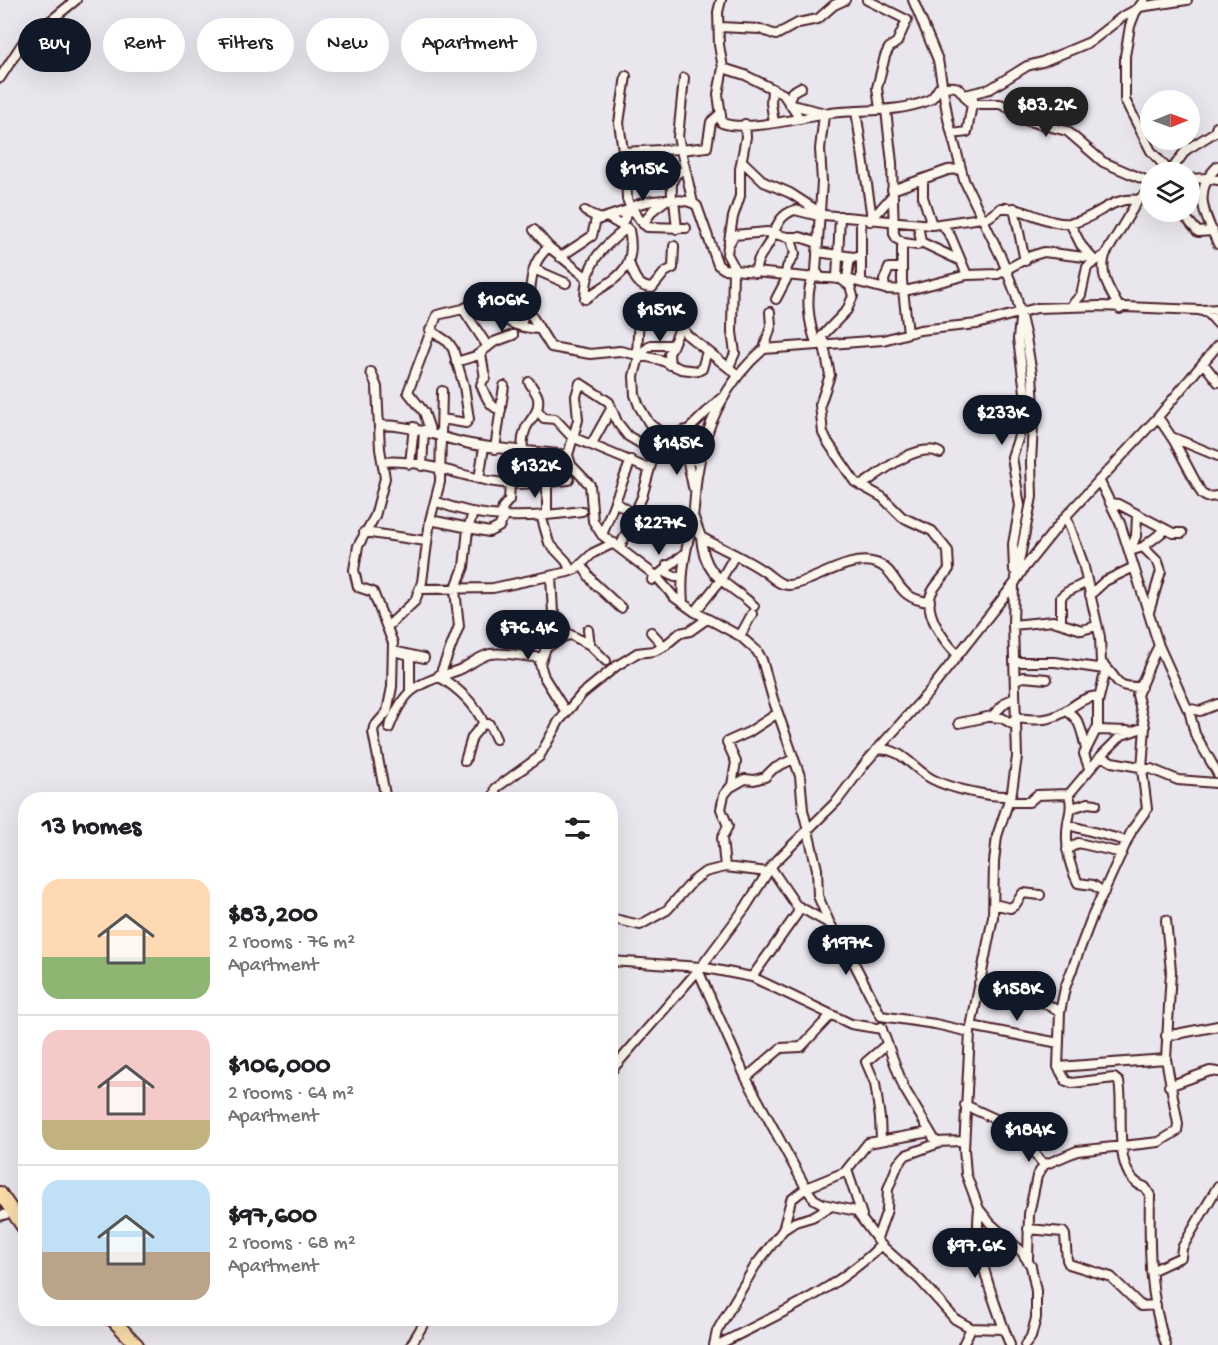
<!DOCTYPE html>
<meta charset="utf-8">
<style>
:root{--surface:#fff;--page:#f6f6f6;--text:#202124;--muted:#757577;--line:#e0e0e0;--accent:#111827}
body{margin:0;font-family:"Gochi Hand",sans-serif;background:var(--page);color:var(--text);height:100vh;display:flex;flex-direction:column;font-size:22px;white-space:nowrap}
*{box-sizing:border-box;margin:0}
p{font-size:20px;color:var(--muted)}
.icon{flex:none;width:33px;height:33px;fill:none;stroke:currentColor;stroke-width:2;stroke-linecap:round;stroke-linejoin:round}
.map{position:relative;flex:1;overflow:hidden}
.drawer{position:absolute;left:18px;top:792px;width:600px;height:534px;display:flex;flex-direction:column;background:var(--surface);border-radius:24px;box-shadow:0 6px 24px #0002}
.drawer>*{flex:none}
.guide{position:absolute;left:18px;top:18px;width:600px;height:54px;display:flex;gap:12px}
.needle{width:39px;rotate:89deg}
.tools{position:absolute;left:1140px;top:90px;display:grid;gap:12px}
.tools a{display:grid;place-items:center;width:60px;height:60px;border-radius:50%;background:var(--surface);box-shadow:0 6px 24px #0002;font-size:30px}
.price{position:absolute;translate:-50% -51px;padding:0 14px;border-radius:21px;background:var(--accent);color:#fff;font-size:20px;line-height:39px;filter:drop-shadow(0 2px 3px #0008)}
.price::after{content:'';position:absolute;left:50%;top:36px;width:18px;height:14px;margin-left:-9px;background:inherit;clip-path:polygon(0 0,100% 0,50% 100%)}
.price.selected{background:#222;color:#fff}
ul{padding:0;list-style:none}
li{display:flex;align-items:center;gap:18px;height:150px;padding:0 24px}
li+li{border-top:2px solid var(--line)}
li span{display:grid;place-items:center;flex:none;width:168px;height:120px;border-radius:18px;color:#555}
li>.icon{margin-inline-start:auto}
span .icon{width:72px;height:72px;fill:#fffc;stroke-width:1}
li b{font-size:26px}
h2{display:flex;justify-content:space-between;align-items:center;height:72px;padding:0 24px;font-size:26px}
.chip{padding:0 21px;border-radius:27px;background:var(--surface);box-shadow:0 6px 24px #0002;font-size:21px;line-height:54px}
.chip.selected{background:var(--accent);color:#fff}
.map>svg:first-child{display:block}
</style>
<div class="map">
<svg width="1218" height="1345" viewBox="0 0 1218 1345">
<rect width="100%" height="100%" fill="#e9e6ed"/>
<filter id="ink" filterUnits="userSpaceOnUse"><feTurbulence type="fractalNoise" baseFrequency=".0167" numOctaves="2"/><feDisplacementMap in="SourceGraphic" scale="12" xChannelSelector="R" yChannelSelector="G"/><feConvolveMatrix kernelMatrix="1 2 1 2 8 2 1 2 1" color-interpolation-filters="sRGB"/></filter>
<g filter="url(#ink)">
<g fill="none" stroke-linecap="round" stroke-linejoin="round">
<defs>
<path id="minor" d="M721,0l-3,12 1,33 4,23 -5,26 4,29c24,9 83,-6 109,-10 32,-4 65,0 96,-12 7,-3 8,-7 12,-13 23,-4 18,0 32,16h29l16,7 12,10 39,10 36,31 47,20
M867,0l40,20 -10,22 -8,6 -4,8 -8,32 3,21
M913,0l25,60 10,59 16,61 38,79 14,36 10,43 6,36 2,33 -3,55 1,35 -16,80
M1144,0l-9,13 -5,13 -5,30v44l26,51 19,21
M1139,7l48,-7
M720,27l40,2 16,6 22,-12 20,-4 16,-14 11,-5
M723,68l22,7 38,19 17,25
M0,78l22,-34 54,-44
M684,78l-6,59 15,66
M772,89l-1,14 3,20
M965,95l25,-6 37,-23 15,-4 48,-20 32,-25 15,-8
M789,102l3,-10 9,-5
M792,105l33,8
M886,110l6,53 2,71 3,5 7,4
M856,111l16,107
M952,134l15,-2 6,-33
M681,150l26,-3 4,-25 9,-8
M623,152l57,-3
M742,161l22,21 26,11 34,22 108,10 57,-8 12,-9h7c21,2 43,18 64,15 24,-4 39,-27 66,-23
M1218,166c-27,25 -13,49 0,78
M1170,172l16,-22 29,-18 2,-6
M1190,179l16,-1 12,2
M923,180v17l9,28
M892,190l56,-20 13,-1
M672,200c0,-14 -3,-25 12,-30
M674,200l3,29
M632,208l8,12 7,7 39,1
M1014,208l11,53
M585,211l15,8 31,-10 -4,-10 -1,-28 -7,-48 7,-47
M1181,212l17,20 15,-1
M870,221l23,-26
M1070,223l11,22 12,14
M621,224c4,-5 7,-12 11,-16 10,-9 55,-12 65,-2l21,59 6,4 82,8 41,2 38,10 24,1 58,-15 31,-1 33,-18 13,-4 48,6
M643,224l10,-14 12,-9
M918,224l3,18 40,19
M942,224l9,13 16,38
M534,230l15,17 38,31
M789,237h11l18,6
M729,241l4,-24 7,-21v-27l6,-32 -1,-13
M549,247c-21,17 -17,38 -21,63l23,37 39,7 30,-3 41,9 20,9 17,2 4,-2 5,-18
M817,252l44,6
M1105,255c-6,22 5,35 15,54
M560,257l32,-21 4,-17
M629,262c4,12 8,26 23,26l13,-16 8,-4 1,-22
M536,270l30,13
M755,273c3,-17 6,-17 14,-30 7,-14 9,-28 26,-33l24,6
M814,275c-10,19 -5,51 3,70
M821,278l-5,-7 6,-89 -2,-33 4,-34
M837,279l3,-63
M847,279l3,-22
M842,280l8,6 3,10 -6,14 -25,26 8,39 -10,30 3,28 4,8 28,41 27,15 20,20 30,14 16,20 1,18c-5,8 -13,15 -17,23 -10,20 12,49 25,62
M861,282v-63
M885,289l-1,-9 5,-12h13
M585,299c29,-21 53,-26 44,-69l-22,-13
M585,299c1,-37 15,-50 42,-71
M776,299l12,-23
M497,302c0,21 25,26 41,27
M671,303l15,31 52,41
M1071,306l10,-11 6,-28 18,-12 33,-55 12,-10
M463,309l25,38
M1202,310l16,-1
M521,326l2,-10 6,-5
M430,330l18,12 5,7 11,37 5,33 -3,4 -24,-4
M908,333l-6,-52v-34l2,-4 13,2 4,-3
M673,345h-22l-11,9 -6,22 1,19 4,11 10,17 50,41
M764,349l7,-23 -1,-14
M481,354l4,24
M637,354l2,-39
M456,362l20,-6 18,-14 19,-7
M1203,363l15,19
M670,365l-1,-11 12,-28
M729,367l6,-14 -3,-21 1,-67 -6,-11 1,-8 6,-11 33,-3 24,6 4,16 -8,13 -1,8
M371,372l6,15 3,62 5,29 -10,38 -17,30 -4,24 4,17 15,5 20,51 -1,44 -5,25 -13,15 -1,5 13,68
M485,375l-4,10c5,11 8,22 20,25
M529,382c3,5 8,11 9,16 2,14 -7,20 -12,30 -9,20 1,43 18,55
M537,410l7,8 11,1 17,18 77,32
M1158,417l16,24 28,53 5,3 11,-1
M379,425c35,0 57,12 91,19 32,6 65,7 98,11
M431,433l-7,-21 -16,-20 29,-77 26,-6 14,-8c18,3 34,-3 51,9
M1174,438l44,18
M591,445l20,-36
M495,449l9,-63
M655,452l-27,-16 -11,-14 -8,-20 -29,-19 -4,13 2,24 -10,35 3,10 19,20 3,36 9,14 54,41 18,21 21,15 45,24 17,15 5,9 11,39 27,77 3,34 14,59 1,27 12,28 21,33 30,59 54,8 35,8
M686,453l7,34
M383,462c35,-3 72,12 106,19 27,5 53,2 80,-1
M410,464l4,-37
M422,466l2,-36
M479,479l5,-32
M1099,480l21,43 39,123 28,62 13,3 18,-7
M558,481l11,-22
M547,483v32
M520,484l-1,-17 6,-8
M861,486c18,-13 57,-45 79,-33
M435,501c48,20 96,17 147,10
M615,502l19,12
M1110,503l8,1 55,29h9
M541,515l8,28 17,18 5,10
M501,516l2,-9 6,-7 1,-17
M1066,516l17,47 17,74 1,26 4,10 -7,29v24l-14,28 5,14
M694,518l7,19c21,12 44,21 64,35 7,5 15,14 24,13 25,-2 59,-31 87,-22 24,8 17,36 54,39
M430,520l59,12 10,-5 5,-10
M631,522l57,14
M364,532l62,9
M602,535l29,-75
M701,537c3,42 27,45 53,69
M620,547l22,-50 10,-36 7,-17 7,-7 23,-8 31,-30
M1143,547l15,15 3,9 -12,41
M1130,551l13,-4 22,-17
M1130,551l6,-15 1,-20
M581,564l12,18 28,26
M667,565l1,9 7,3h7
M1014,570l-1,-26 7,-38 -8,-49 9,-27 4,-38 -7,-53 2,-20
M551,576l2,37 8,6 6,14 23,12
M652,580l32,-26
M420,589l73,-1 75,-16 8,-3 17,-16 21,-10
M1090,595l15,-14 29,-14
M683,603c-3,-34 4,-54 10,-86 2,-14 2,-28 4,-41 7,-49 29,-95 67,-127l119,-9 37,-10 57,-6 60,-16 63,-2 99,4 9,3 10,11
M695,612l25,-31 15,-26
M1061,623v-26l6,-5 20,-10
M1013,625l40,-4 29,9 14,-4
M387,627l28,-26 7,-19 8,-62 10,-38 2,-91
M588,630l2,15 16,16
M651,632l11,12 4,1
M740,636l12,-22
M1159,646c-4,4 -18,40 -22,49l8,32 -3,42 5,40 -15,21 -40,87 -27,71 -5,24 -2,55 8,14 6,2 42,-5 5,4c6,27 -9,95 26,105l5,8c-1,49 -1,103 16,150
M393,651l31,7
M1014,662h41l49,7
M1104,665c17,17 9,22 37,22
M440,675l19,-49 -4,-36 9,-23 4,-38 5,-16
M438,676c20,12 37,27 46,48
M1015,680l8,-3 24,2
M410,692v-36
M564,709l-20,-32 -4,-13 6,-16 17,-11 7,-2
M1189,710l6,24 23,40
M1066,711c15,7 16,23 20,38
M991,717l11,1 14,8
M1015,718c11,1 24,3 35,0 20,-5 27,-21 49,-22
M959,723l33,-7 14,-14 9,-4
M389,728c16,-42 28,-43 67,-57 12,-4 21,-14 34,-17 17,-3 34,4 51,3
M1097,730l31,1
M876,750c26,-4 36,19 56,29 19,10 58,18 78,17
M1101,756l21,-21 23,-8
M465,761l7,-24 10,-12 7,-1 7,15
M731,787l14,-8 9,1 11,-3 8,-8 20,-10
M1070,799c2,9 0,13 -2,23 -3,21 0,42 10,61l15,2 11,7
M493,800l3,-12 43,-31 20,-36 23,-27 33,-27 22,-14 17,-2 9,-4 17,-14 10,-2 17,-12
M1008,802h21l8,-7 32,-1 32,-38 11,6 39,7 27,11 38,3
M1072,808l16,-5 8,1
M1068,825l59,16
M1067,850l11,-7 44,10
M725,867l-3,-29 6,-12 -7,-17 3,-14 8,-10 4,-23 -9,-20 22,-10 29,-19
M771,868l25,37 34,19
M994,904l16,4 5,-3 8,-12 17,2
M610,918l30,7 27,-15 26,-29 12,-9 20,-5 43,5
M610,961l91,6 51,10 99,47 31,5
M698,970l48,108 60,110 8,11 9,5 33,7 25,34 39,35 35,39 16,9 32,1
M752,977l45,-63 2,-7
M979,983l43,7 38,22
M971,1026l88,17
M881,1027l23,61 32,54 27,-1
M1166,1036l52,-10
M1058,1067l108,-8
M610,1072l91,-105 44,-59 28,-44 64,-63 30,-40 61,-68 86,-109
M746,1078l35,-30 20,-1 30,-32
M1169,1086l41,-15 8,1
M965,1105l50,23 29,37
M881,1140l-1,-22 -5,-35 -9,-21 21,-18
M847,1170l15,45
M979,1209c-6,45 16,94 31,136
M0,1216l13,-4
M1028,1229l35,3 2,3 2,25 2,4 42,13 30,29 15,-1
M783,1230l8,-30 15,-12 39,-16 23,-29 62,-11
M877,1238l10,-28 1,-21 10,-25 8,-9 33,-12
M1028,1259l1,-45 8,-38 7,-11 33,-14 82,-9 18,-11 1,-7 -12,-65 5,-88 -5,-51
M1151,1271l30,-14 1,-9 36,-62
M411,1345l16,-27
M714,1345l3,-14 38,-65 28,-36 12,-8 17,-5 18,-10
M718,1345c56,-29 119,-55 163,-100
M963,1345l8,-17
M1025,1345l6,-8 5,-19v-27l-5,-25 -10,-15 -31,-28 -11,-14 -13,-35 -2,-25 6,-117 23,-115 1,-55 3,-26 15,-45 5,-34 -4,-132 1,-41 10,-16 42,-52 92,-99 60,-72"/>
<path id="trunk" d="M0,1193l26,38
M111,1318l26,27"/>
</defs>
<!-- minor casing -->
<use href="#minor" stroke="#4a1f2b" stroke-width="12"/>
<!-- trunk casing -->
<use href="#trunk" stroke="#4a1f2b" stroke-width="16"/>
<!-- minor -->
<use href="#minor" stroke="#fbf7ec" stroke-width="8"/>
<!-- trunk -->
<use href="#trunk" stroke="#faddab" stroke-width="12"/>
</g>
</g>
</svg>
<div class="tools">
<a><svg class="needle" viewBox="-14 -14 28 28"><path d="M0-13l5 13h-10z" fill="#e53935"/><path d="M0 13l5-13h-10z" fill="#757577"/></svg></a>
<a><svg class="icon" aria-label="layers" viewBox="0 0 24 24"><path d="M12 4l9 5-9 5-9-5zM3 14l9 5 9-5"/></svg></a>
</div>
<b class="price selected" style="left:1046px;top:138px">$83.2K</b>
<b class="price" style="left:643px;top:202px">$115K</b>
<b class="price" style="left:502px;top:333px">$106K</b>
<b class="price" style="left:660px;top:343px">$151K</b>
<b class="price" style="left:1002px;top:446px">$233K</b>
<b class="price" style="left:677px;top:476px">$145K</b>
<b class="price" style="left:535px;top:499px">$132K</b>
<b class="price" style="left:659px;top:556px">$227K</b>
<b class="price" style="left:528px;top:661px">$76.4K</b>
<b class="price" style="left:846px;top:976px">$197K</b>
<b class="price" style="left:1017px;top:1022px">$158K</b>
<b class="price" style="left:1029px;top:1163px">$184K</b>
<b class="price" style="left:975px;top:1279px">$97.6K</b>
<div class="guide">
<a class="chip selected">Buy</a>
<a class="chip">Rent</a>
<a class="chip">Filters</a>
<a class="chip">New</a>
<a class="chip">Apartment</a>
</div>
<section class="drawer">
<h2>13 homes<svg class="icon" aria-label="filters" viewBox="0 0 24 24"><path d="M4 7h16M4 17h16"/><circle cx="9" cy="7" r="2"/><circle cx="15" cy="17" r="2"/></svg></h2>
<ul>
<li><span style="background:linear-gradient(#ffd9b3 65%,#8fb573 0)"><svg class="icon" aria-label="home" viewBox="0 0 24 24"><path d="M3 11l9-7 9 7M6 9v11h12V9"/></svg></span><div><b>$83,200</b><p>2 rooms · 76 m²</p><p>Apartment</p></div></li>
<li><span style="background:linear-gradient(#f6c9c9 75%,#c2b280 0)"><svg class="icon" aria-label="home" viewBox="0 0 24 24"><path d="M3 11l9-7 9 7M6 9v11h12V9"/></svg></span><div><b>$106,000</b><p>2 rooms · 64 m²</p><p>Apartment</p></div></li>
<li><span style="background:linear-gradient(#bfe0f5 60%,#b9a48a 0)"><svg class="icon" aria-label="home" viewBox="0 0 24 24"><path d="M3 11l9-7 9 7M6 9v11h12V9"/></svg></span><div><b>$97,600</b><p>2 rooms · 68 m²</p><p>Apartment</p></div></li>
</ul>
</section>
</div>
